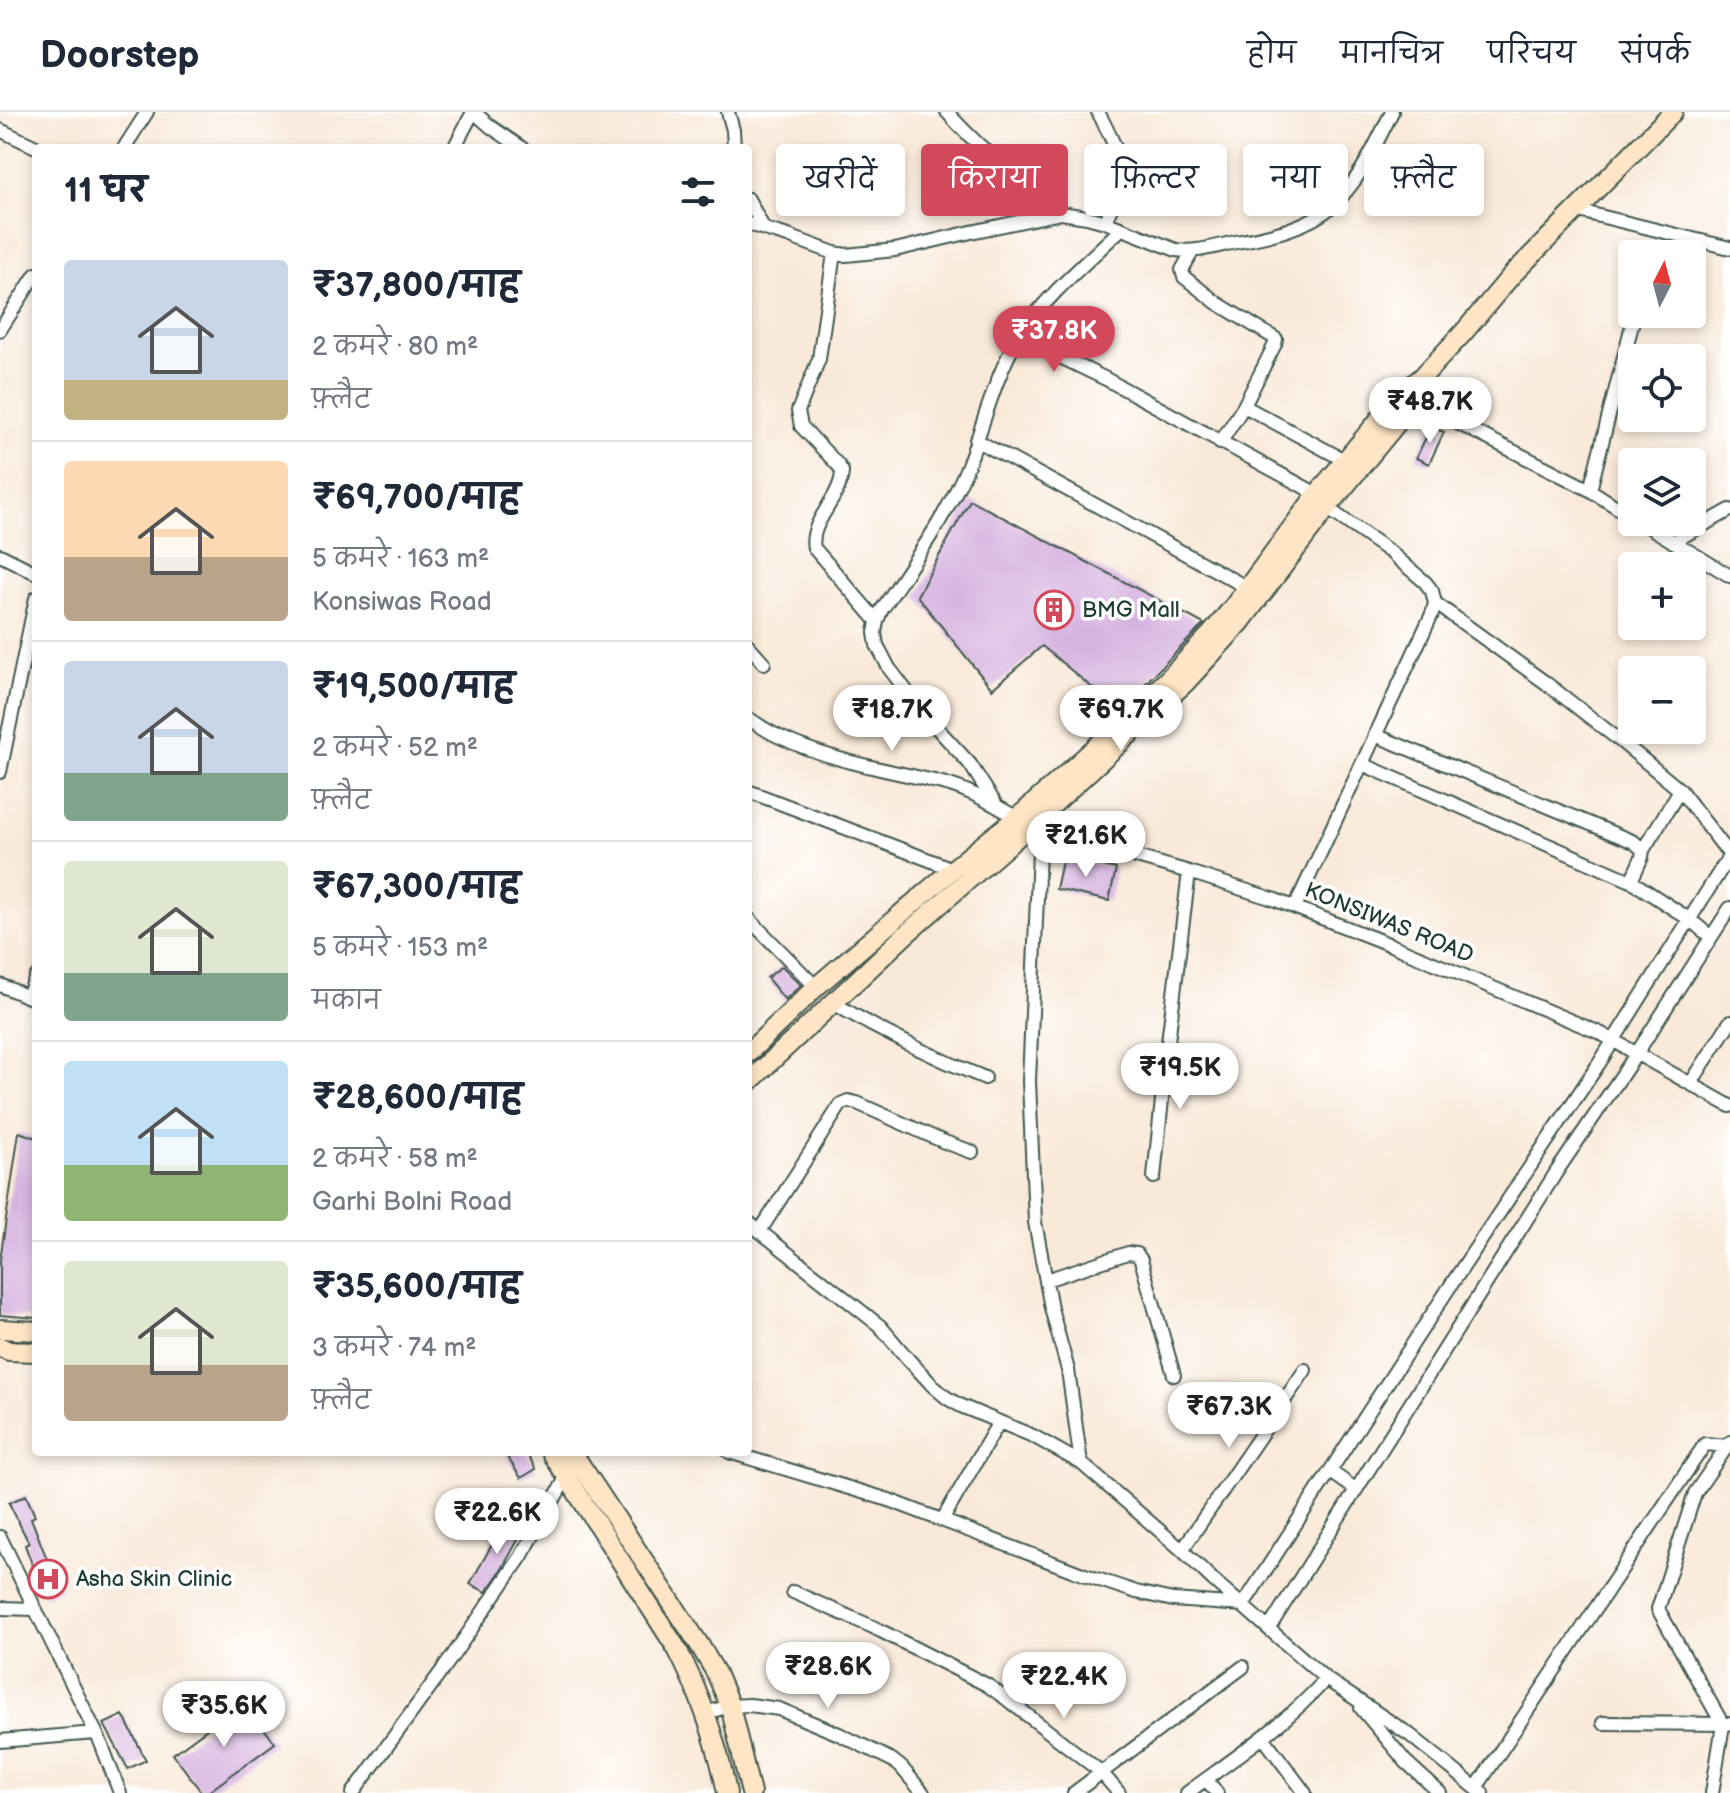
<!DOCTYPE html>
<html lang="hi">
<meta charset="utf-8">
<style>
:root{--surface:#fff;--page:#f6f6f7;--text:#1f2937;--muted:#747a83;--line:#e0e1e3;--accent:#d1495b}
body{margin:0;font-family:"Balsamiq Sans","Playpen Sans Deva",sans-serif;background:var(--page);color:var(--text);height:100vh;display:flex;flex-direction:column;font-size:30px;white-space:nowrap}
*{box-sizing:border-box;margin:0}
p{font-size:26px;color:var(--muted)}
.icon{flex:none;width:44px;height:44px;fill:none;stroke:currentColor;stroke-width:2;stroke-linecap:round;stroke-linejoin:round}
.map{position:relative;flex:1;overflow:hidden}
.drawer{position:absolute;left:32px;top:32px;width:720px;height:1312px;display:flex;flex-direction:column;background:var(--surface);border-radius:8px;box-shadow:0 4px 12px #0003}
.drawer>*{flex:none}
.top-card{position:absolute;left:776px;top:32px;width:760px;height:72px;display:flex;gap:16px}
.needle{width:52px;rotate:6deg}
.controls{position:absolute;left:1618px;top:128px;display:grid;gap:16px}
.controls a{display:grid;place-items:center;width:88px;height:88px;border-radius:8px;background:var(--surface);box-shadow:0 4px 12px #0003;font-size:40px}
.price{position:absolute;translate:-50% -68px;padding:0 18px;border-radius:28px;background:#fff;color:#222;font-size:26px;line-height:52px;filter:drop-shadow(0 2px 4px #0008)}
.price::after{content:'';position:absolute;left:50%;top:48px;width:24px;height:18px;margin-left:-12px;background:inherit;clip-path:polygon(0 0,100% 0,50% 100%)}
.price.current{background:var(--accent);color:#fff}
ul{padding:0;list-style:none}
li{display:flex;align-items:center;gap:24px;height:200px;padding:0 32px}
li+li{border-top:2px solid var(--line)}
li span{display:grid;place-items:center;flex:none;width:224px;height:160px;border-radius:8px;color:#555}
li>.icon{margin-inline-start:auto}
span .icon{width:96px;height:96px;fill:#fffc;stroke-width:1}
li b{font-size:34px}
h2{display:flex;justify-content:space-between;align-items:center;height:96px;padding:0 32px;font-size:34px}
.pill{padding:0 28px;border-radius:8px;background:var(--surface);box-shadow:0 4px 12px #0003;font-size:28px;line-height:72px}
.pill.current{background:var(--accent);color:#fff}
header{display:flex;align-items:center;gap:48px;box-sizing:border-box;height:112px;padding:0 40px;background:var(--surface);border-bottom:2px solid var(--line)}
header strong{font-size:38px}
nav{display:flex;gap:44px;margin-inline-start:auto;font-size:28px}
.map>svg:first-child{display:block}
</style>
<header>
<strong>Doorstep</strong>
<nav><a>होम</a><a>मानचित्र</a><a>परिचय</a><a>संपर्क</a></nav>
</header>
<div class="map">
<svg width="1730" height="1681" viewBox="0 0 1730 1681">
<rect width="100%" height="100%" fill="#fff"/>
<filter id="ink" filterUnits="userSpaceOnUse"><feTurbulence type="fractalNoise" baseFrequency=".0125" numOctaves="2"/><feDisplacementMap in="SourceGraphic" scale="16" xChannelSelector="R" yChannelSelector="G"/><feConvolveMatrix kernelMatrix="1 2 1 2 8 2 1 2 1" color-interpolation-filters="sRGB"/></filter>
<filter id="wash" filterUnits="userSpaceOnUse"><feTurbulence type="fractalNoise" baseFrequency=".006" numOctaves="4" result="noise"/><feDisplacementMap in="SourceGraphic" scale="32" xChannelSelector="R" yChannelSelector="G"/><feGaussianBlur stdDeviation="1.8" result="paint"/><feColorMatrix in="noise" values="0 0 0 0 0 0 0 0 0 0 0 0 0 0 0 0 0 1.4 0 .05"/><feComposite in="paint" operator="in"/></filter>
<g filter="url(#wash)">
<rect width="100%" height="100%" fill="#f9e9d8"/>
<g id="blocks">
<!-- building -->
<path fill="#d7b3e0" d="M1431,315l13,5 -15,32 -13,-6z
M970,388l234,124 -85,86 -77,-64 -50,43 -75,-93z
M1063,745l53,12 -7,32 -53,-12z
M782,854l19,19 -16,15 -18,-22z
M19,1020l17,6v180l-36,-3v-55z
M504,1340h22l10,17 -15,9z
M26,1383l9,21 -4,2 19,49 1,-1 10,22 -17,8 -19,-51 4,-2 -20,-40z
M506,1407l18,10 -22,40 -16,23 -16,-8z
M244,1590l31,41 -68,50h-5l-29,-39z
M123,1603l23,45 -18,9 -24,-45z"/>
</g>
</g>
<g filter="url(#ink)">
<use href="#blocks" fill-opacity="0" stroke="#40574d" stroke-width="2"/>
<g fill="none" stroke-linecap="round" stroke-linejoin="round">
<defs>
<path id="minor" d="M474,0l17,15 31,21
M728,0l5,18 1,18
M947,0c34,39 74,69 114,101
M1098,0c9,17 26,48 24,68 -2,13 -12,29 -17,42
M0,18l38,18
M124,36l23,-36
M454,36l19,-36
M748,87l16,30
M1575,98l155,38
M748,112l40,12 46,17 12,2 49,-5 76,-18 90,-19 26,4 18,5 71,28c21,3 40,-4 60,-8 33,-6 72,-14 97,-37 27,-24 43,-62 59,-93
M1192,140l-10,18 2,7 33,26 59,36 -1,5 -31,62 100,54
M834,141l-15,106 -21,52 3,15 37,39 4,6c0,27 -34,51 -28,77l63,73
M0,218l36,-56
M1019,225l87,42 211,115
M1410,287l180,91 42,27
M976,328l272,148
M1220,331l24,-37
M1590,378l43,-169
M1641,410l89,54
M1673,430l57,-32
M0,443l36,18
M1435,491l111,80 77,60 57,47 50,65
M748,533l16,18
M748,606c10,7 21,14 32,19 52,25 110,33 166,47 34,9 62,31 94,45l149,43 84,27 118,46 209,88 130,73
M1375,623l259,107 9,8 -1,7 -11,24
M1362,652l269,117 58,38 22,18
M0,660l36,-174
M748,679l205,78
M996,693l-26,-41 -46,-50 -35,-46 -12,-23 -2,-12 2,-12 4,-10c30,-46 63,-90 85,-141 18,-44 28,-94 54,-135 25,-38 68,-74 101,-106
M1040,717l-11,252 6,141 16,86 17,62 13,93
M1643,738l37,-60
M1295,795l137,-293 3,-11 -3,-12 -7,-9 -35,-30 -63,-44
M748,806l68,69
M0,873l36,15
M28,884l8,-19
M833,891c49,29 99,54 152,75
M1691,971l39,-61
M1154,1065l14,-135 21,-170
M748,1110l132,104 28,33 26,28 13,11 14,8 72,30 48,27 101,87 30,29 114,100 84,56 72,58
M760,1119l81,-127 7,-3 9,2 85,38 30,11
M1046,1168l82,-27 9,1 4,6 33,115
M729,1340l160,48 196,75 51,17 37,8 70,5 204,-314 153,-229 130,-207
M1331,1360l24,17
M943,1407l56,-97
M0,1425l101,206 19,50
M1182,1438l123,-180
M793,1480l80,35 114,58 17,12 97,75 18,21
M0,1496l34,1
M1269,1516l288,-457 80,-118 93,-145
M1361,1596l45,54 34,31
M705,1601l25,-7 20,-1 29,4 60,25 53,26 9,7 22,26
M1603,1611l125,1
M1263,1625l42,56
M0,1629l95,-8
M1206,1667l11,14
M1476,1676l229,-344 22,2
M353,1681l96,-132 72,-104 49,-86
M1074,1681l169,-126
M1187,1681c49,-36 99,-69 139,-114
M1712,1681l11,-68 -65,-116 37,-116 35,-51"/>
<path id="secondary" d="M748,941l68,-66 137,-118 72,-58 103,-93 40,-39 44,-46 21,-26 84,-113 83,-99 22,-18 42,-45 47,-56 162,-164
M748,971l156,-147 127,-111 154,-142 55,-60 87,-115 88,-107 7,-24
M0,1217l36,2
M0,1235l9,4 27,1
M551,1340l126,197c24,46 40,93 50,144
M572,1340l127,192 17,29 14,33 21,87"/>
</defs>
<!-- minor casing -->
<use href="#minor" stroke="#40574d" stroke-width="16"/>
<!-- secondary casing -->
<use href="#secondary" stroke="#40574d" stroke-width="22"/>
<!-- minor -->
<use href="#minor" stroke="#fff" stroke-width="12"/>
<!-- secondary -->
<use href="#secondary" stroke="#fde5c5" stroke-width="18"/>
</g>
</g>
<!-- icons -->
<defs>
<symbol id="building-ring" viewBox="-11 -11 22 22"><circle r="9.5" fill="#fff" stroke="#d1495b" stroke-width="1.5"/><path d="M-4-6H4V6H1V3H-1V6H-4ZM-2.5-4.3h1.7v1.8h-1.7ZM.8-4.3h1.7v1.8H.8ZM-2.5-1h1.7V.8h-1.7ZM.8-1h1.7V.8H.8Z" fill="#d1495b"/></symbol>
<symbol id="hospital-ring" viewBox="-11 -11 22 22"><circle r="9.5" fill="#fff" stroke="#d1495b" stroke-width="1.5"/><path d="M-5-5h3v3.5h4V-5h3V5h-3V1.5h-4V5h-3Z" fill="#d1495b"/></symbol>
</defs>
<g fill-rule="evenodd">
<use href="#building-ring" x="1032" y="476" width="44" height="44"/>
<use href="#hospital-ring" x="26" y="1445" width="44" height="44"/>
</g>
<g text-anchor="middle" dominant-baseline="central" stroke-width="7" stroke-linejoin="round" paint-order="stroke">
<!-- poi labels -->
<g font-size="22" fill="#1f3d34" stroke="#fff" text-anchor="start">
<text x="1082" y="498">BMG Mall</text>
<text x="76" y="1467">Asha Skin Clinic</text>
</g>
<!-- street labels -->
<g font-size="22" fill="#1f3d34" stroke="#fff">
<text transform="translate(1389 811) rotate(22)">KONSIWAS ROAD</text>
</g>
</g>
</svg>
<div class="controls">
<a><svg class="needle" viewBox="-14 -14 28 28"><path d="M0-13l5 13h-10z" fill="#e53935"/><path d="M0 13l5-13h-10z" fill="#747a83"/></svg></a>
<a><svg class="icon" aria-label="locate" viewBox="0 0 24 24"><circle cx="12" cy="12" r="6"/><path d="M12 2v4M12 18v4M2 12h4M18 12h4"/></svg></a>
<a><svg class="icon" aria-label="layers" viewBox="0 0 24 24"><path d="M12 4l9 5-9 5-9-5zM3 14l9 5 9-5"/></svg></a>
<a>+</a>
<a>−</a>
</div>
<b class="price current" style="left:1054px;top:262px">₹37.8K</b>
<b class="price" style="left:1430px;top:333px">₹48.7K</b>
<b class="price" style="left:892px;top:641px">₹18.7K</b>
<b class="price" style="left:1121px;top:641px">₹69.7K</b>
<b class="price" style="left:1086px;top:767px">₹21.6K</b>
<b class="price" style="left:1180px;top:999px">₹19.5K</b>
<b class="price" style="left:1229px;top:1338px">₹67.3K</b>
<b class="price" style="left:497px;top:1444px">₹22.6K</b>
<b class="price" style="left:828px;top:1598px">₹28.6K</b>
<b class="price" style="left:1064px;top:1608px">₹22.4K</b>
<b class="price" style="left:224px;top:1637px">₹35.6K</b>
<div class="top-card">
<a class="pill">खरीदें</a>
<a class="pill current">किराया</a>
<a class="pill">फ़िल्टर</a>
<a class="pill">नया</a>
<a class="pill">फ़्लैट</a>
</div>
<section class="drawer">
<h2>11 घर<svg class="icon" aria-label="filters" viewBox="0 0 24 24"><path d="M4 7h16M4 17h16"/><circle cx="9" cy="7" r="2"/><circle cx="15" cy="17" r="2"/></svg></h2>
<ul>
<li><span style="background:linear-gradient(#c9d6e8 75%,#c2b280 0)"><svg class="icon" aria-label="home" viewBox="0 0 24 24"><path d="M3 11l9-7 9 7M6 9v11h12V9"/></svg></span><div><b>₹37,800/माह</b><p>2 कमरे · 80 m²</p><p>फ़्लैट</p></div></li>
<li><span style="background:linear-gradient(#ffd9b3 60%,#b9a48a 0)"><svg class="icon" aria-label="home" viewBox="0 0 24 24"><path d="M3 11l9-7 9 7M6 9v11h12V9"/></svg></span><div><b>₹69,700/माह</b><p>5 कमरे · 163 m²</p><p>Konsiwas Road</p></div></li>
<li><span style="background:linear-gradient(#c9d6e8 70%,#7fa58c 0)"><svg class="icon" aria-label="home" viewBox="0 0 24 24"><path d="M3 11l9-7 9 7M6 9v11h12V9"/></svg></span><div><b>₹19,500/माह</b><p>2 कमरे · 52 m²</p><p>फ़्लैट</p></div></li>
<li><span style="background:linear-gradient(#dfe7d0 70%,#7fa58c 0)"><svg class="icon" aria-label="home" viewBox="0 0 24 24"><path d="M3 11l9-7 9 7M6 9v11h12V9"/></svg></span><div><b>₹67,300/माह</b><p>5 कमरे · 153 m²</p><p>मकान</p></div></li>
<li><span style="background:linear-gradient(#bfe0f5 65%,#8fb573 0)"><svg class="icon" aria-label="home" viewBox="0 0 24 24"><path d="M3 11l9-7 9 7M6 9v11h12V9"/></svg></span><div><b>₹28,600/माह</b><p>2 कमरे · 58 m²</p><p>Garhi Bolni Road</p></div></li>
<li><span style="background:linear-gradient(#dfe7d0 65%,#b9a48a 0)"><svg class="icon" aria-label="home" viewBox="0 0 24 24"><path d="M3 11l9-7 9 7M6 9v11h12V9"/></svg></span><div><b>₹35,600/माह</b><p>3 कमरे · 74 m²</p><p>फ़्लैट</p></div></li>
</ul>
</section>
</div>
